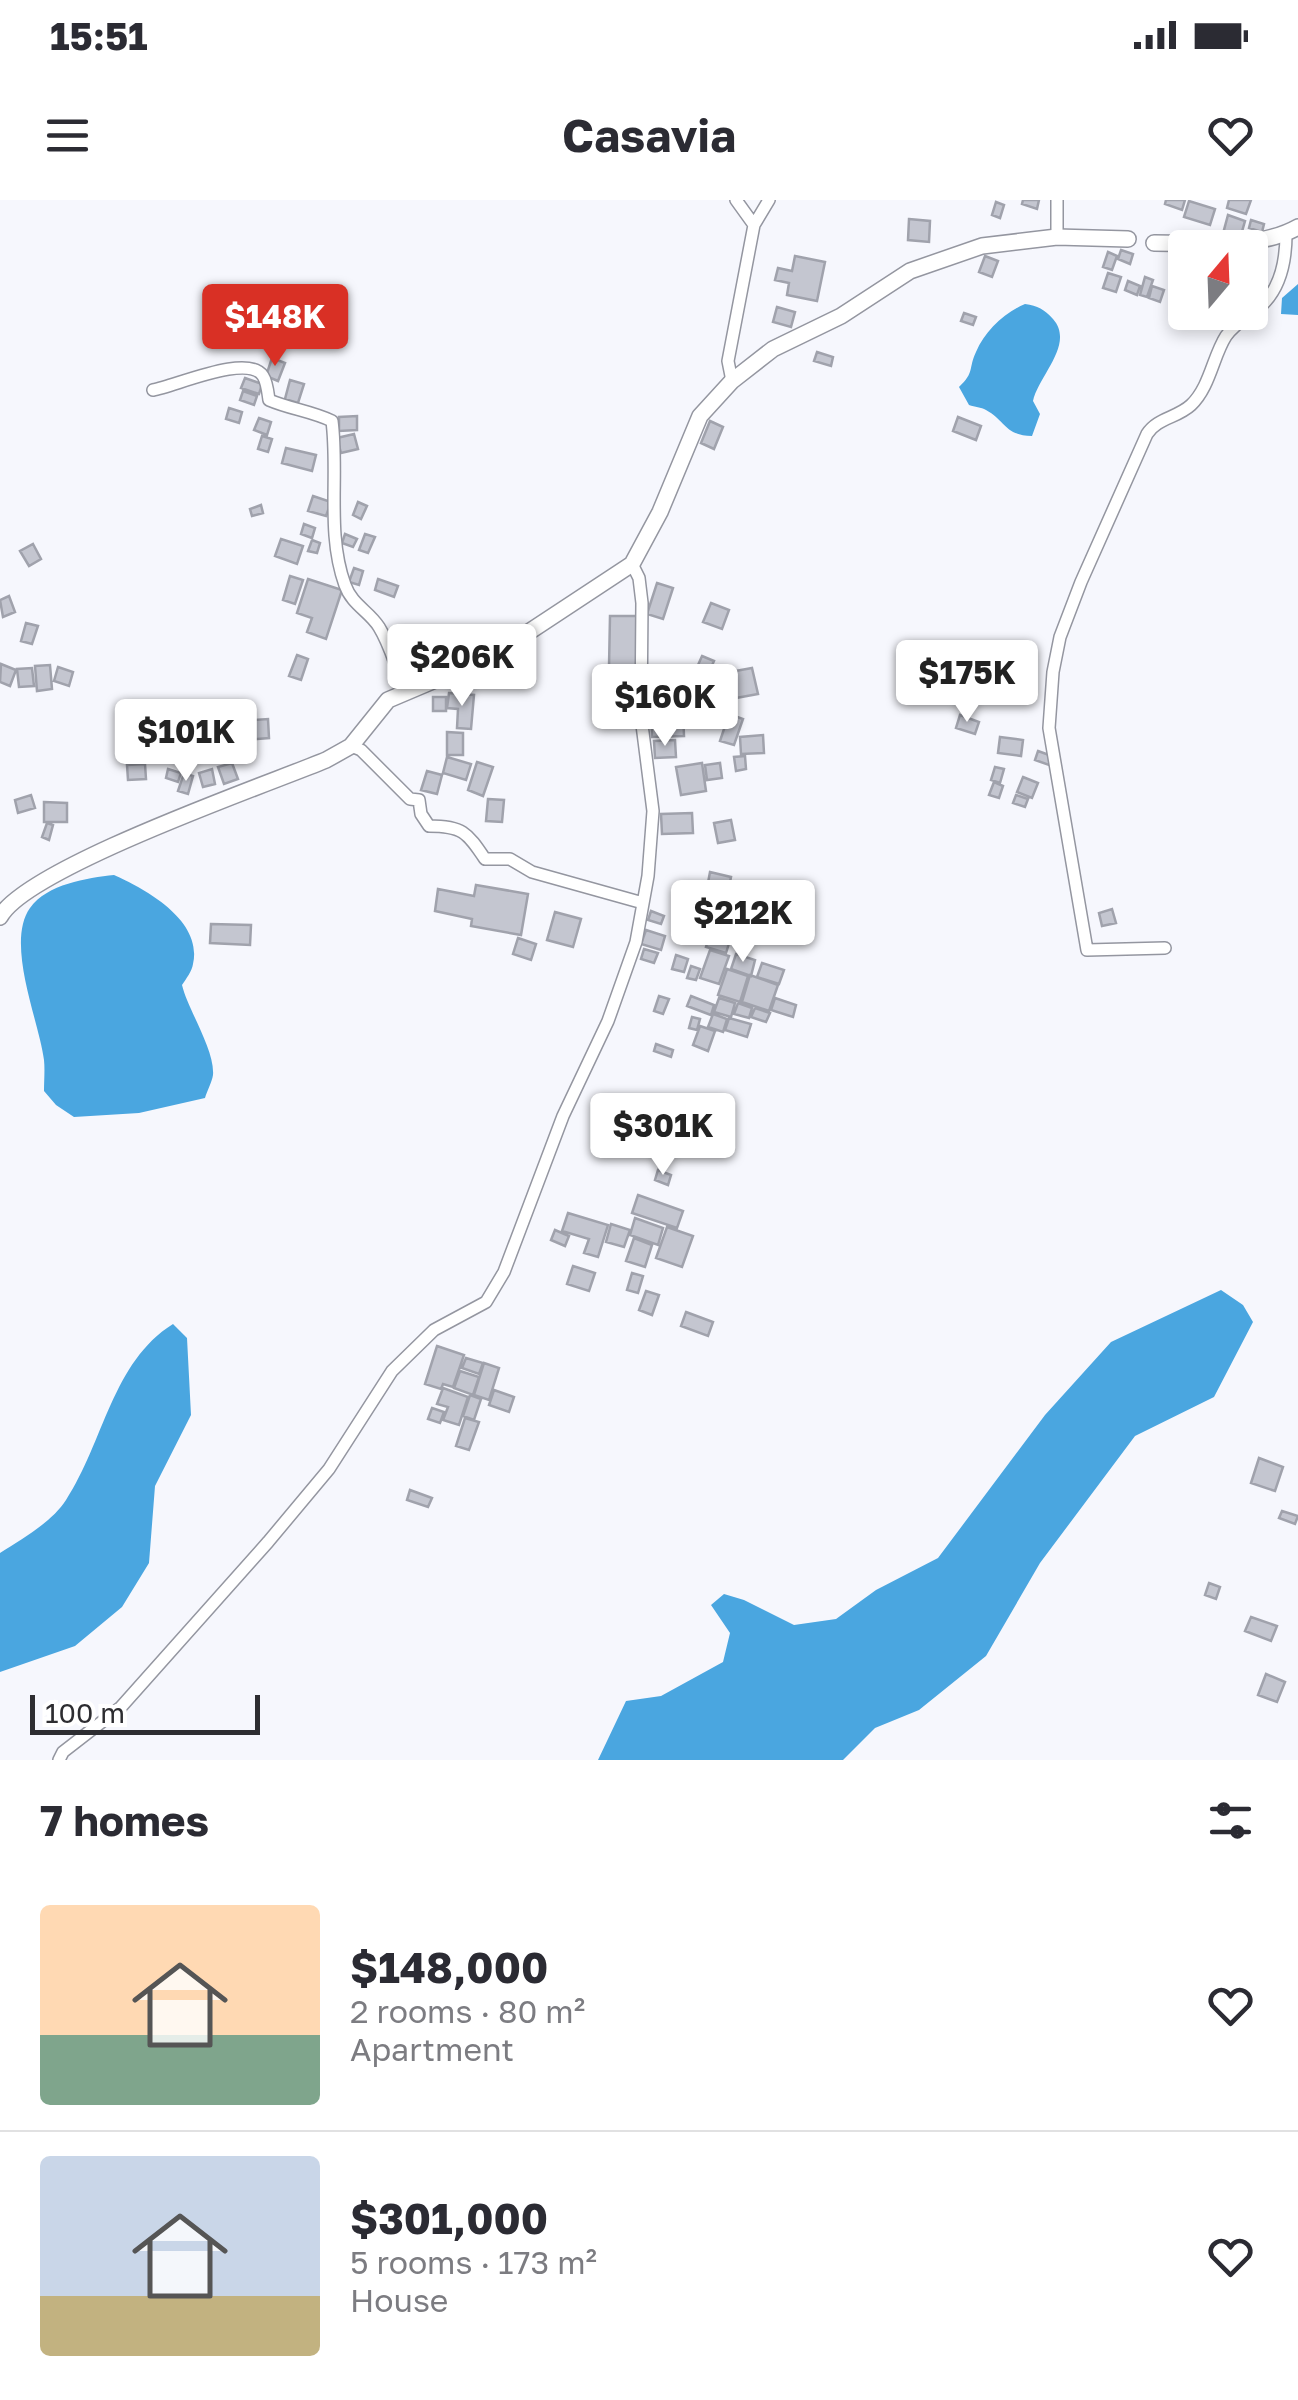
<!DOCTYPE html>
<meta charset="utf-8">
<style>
:root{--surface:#fff;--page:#f7f7f7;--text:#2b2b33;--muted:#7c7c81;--line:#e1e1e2;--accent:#d93025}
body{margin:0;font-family:"Golos Text",sans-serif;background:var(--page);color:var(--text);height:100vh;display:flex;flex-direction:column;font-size:38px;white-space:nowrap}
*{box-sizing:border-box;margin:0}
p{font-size:32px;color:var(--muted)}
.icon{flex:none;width:55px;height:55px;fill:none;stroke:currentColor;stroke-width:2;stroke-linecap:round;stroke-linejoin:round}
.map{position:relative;height:1560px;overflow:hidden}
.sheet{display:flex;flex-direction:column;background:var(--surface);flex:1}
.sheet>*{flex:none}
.needle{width:65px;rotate:19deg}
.tools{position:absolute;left:1168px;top:30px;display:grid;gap:20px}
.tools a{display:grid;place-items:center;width:100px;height:100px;border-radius:10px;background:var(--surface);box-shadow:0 5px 15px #0003;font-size:50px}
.scale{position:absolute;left:30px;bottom:25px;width:230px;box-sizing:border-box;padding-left:10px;border:5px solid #2d2d31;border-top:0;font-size:28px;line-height:35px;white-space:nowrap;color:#2d2d31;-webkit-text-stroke:8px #fff;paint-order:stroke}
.price{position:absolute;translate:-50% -85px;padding:0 22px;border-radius:10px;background:#fff;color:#222;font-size:32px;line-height:65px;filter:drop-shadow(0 2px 5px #0008)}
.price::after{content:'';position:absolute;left:50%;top:60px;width:30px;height:22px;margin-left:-15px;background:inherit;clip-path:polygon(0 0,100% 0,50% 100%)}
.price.on{background:var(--accent);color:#fff}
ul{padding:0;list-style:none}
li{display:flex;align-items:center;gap:30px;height:250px;padding:0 40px}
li+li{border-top:2px solid var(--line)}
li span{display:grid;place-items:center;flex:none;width:280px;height:200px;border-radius:10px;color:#555}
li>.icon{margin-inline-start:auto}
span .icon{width:120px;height:120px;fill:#fffc;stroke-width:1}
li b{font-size:42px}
h2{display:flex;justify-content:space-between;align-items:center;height:120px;padding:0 40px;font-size:42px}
.status{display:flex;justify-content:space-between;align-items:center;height:70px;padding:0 50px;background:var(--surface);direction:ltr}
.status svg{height:28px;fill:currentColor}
header{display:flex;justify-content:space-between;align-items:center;height:130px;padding:0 40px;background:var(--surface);font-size:45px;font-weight:700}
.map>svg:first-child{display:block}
</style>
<div class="status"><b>15:51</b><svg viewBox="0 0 49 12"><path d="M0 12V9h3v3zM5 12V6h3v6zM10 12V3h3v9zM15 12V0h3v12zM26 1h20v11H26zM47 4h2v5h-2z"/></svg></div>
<header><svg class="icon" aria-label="menu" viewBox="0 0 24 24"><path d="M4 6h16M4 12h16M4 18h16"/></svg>Casavia<svg class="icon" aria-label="heart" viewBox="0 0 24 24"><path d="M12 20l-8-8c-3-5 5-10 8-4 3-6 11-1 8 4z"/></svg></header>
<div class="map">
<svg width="1298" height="1560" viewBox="0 0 1298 1560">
<rect width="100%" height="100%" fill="#f6f7fd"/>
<!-- water -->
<path fill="#4aa6e0" d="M1298,84v31l-17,-1 1,-16z
M1025,104c13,2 19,5 28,15 22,25 -14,56 -20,82l7,13 -8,22c-28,-1 -26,-15 -46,-26 -5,-3 -11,-3 -17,-5l-10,-18c16,-15 9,-18 17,-35 9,-21 28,-39 49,-48z
M114,675c31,14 89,45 79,89 -1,7 -7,15 -11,21 6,25 33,65 31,90 -1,7 -6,16 -8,23l-66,15 -65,4 -18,-12 -12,-14c0,-10 1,-21 0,-31 -5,-39 -39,-117 -14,-152 17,-24 57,-30 84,-33z
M1221,1090l22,15 10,17 -39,75 -79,39 -95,127 -54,93 -67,54 -44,18 -32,32h-245l28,-59 35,-5 62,-34 7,-29 -19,-28 13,-11 20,6 50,25 42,-6 40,-29 62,-32 107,-143 66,-73z
M173,1124l14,14 4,77 -36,71 -6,77 -27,44 -47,39 -75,26v-119c22,-14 52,-31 66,-53 38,-58 46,-138 107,-176z"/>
<!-- building -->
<path fill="#c4c6d0" stroke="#a0a2ac" stroke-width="2.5" d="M1023,0h16l-2,9 -15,-5z
M1166,0h19l-3,10 -17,-6z
M1229,0h22l-5,14 -19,-6z
M1189,1l26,8 -5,16 -26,-8z
M996,2l8,3 -4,13 -8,-3z
M1228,15l17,6 -4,14 -17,-5z
M909,19l21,2 -1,21 -21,-2z
M1251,20l13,4 -2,8 -13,-4z
M1121,50l12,4 -3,10 -12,-5z
M1108,52l9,4 -5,14 -9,-3z
M795,56l30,6 -8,39 -30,-6 2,-12 -14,-3 3,-12 14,3z
M985,56l13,5 -6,16 -13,-5z
M1175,71l8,3 -3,13 -8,-3z
M1108,73l13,4 -5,15 -13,-4z
M1145,77l8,3 -6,17 -7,-2z
M1128,81l12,5 -3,9 -12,-5z
M1152,86l12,4 -4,12 -11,-4z
M777,107l18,5 -4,15 -18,-5z
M964,113l12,4 -3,8 -12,-4z
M254,120l24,8 -5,15 -24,-8z
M817,152l16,5 -2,9 -17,-5z
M272,158l13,5 -7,18 -12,-5z
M245,178l17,6 -3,10 -18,-6z
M290,180l14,4 -6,19 -13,-4z
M243,191l14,5 -3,9 -14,-5z
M229,208l13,4 -3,11 -13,-4z
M357,216v14l-18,1v-14z
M958,217l23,9 -5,14 -23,-9z
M259,218l12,4 -4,13 -13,-5z
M710,221l13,6 -9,22 -13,-6z
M354,234l4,15 -17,4 -4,-15z
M262,236l10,3 -4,13 -10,-3z
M286,248l30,7 -4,16 -30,-8z
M313,296l18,6 -5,14 -18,-5z
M358,302l9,4 -6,13 -8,-4z
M261,305l2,8 -11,3 -2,-7z
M304,324l11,4 -3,10 -11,-4z
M345,334l12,5 -4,8 -11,-4z
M365,334l10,3 -7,16 -9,-3z
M281,339l22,7 -6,18 -22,-8z
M312,340l8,3 -3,10 -9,-2z
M33,344l8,15 -12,7 -9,-15z
M354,368l9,3 -4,14 -10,-3z
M290,376l13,4 -8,24 -12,-4z
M308,379l34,11 -16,49 -19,-7 5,-14 -15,-5z
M378,379l20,7 -4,11 -19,-7z
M657,383l16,5 -10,31 -16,-5z
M9,396l6,16 -12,5 -3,-17z
M711,403l18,7 -7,19 -19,-7z
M610,416h27v51h-28z
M26,423l12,3 -6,18 -11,-3z
M297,455l11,4 -7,21 -12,-4z
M702,456l12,5 -4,9 -12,-5z
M1,464l15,6 -6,16 -10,-4z
M50,465l2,24 -15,2 -2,-25z
M58,467l15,5 -4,14 -15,-5z
M32,468l2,18 -15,1 -2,-18z
M752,468l6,26 -22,4 -6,-26z
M449,493l25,2 -3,34 -14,-1 1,-19 -11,-1z
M433,497h13v14h-13z
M683,512l1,24 -32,1 -1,-24z
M729,514l14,5 -9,26 -14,-4z
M960,515l19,7 -4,12 -19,-6z
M268,519l1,19 -26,2 -2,-19z
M447,532l16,1v22h-16z
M763,535l1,18 -23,1 -1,-17z
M1000,537l23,3 -2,16 -23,-3z
M675,540l1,17 -21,1 -1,-17z
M1038,551l14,5 -3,9 -14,-5z
M745,556l1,13 -10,2 -2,-14z
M447,557l24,7 -5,16 -23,-7z
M477,562l16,5 -10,29 -15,-6z
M232,563l6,16 -14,5 -6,-17z
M702,563l4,28 -25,4 -5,-28z
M720,563l2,15 -15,2 -2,-15z
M145,564l1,15 -18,1 -1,-15z
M995,567l9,2 -4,14 -9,-3z
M168,569l13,4 -3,9 -12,-4z
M212,569l3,15 -12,3 -4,-14z
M427,571l15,4 -5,19 -16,-4z
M184,573l9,3 -5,18 -10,-3z
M1023,577l15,6 -6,15 -15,-6z
M994,582l9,4 -4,12 -10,-3z
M31,595l4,13 -17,5 -3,-13z
M1016,595l12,4 -3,8 -12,-4z
M488,599l16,1 -2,22 -16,-1z
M44,602l23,1v19h-23z
M692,613l1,20 -31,1 -1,-20z
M731,620l4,20 -17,3 -4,-20z
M47,623l6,2 -4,15 -7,-3z
M710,672l21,5 -3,16 -21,-5z
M476,685l52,9 -7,41 -50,-9 1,-7 -37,-8 3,-22 36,7z
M678,704l16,6 -4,12 -16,-5z
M743,705l14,4 -4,16 -14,-4z
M1112,709l4,14 -14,3 -3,-13z
M651,711l13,5 -3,8 -13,-4z
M555,712l26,7 -8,28 -26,-7z
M680,723l12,3 -5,16 -12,-4z
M211,724l40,1 -1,20 -40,-2z
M646,730l19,6 -4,14 -20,-6z
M711,730l20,7 -5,16 -20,-6z
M740,730l12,5 -7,15 -11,-5z
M518,738l18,6 -5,16 -18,-6z
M644,749l14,4 -4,10 -13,-4z
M710,750l19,6 -10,28 -19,-6z
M736,754l19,6 -4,16 -20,-7z
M676,755l12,4 -4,13 -12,-3z
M762,763l22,7 -5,14 -22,-7z
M691,766l9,3 -4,11 -9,-2z
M727,769l21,7 -8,26 -22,-7z
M750,775l28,10 -9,26 -27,-9z
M659,796l10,3 -6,15 -9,-3z
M691,796l23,9 -3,10 -24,-9z
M719,798l16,5 -4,14 -17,-5z
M775,798l21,7 -3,12 -22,-7z
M738,803l14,5 -3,10 -15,-4z
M755,808l15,5 -4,9 -15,-5z
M713,814l14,5 -4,13 -15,-5z
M692,817l8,2 -3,11 -8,-2z
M729,818l22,6 -4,13 -22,-7z
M700,826l15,5 -7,20 -15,-6z
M656,844l17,6 -2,7 -17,-6z
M641,903l21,7 -4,13 -22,-7z
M658,970l13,5 -3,10 -13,-5z
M638,995l45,16 -6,17 -45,-15z
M568,1013l40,12 -10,32 -14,-4 5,-14 -27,-8z
M635,1018l28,10 -5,17 -28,-10z
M611,1024l19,6 -6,17 -18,-5z
M667,1027l26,9 -11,31 -26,-9z
M555,1030l14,6 -4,10 -14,-6z
M634,1038l18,7 -7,22 -19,-6z
M573,1066l22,7 -6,18 -22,-7z
M632,1073l11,3 -5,17 -11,-3z
M646,1091l13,4 -7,20 -13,-5z
M686,1112l27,10 -5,14 -27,-10z
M437,1146l27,9 -11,32 -10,-3 -2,5 -16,-5z
M466,1158l17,5 -4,11 -17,-6z
M484,1163l15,5 -10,32 -15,-5z
M460,1171l19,6 -6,18 -19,-7z
M443,1188l25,9 -9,28 -16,-5 5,-13 -11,-3z
M494,1190l20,7 -5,15 -20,-7z
M470,1195l11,4 -7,21 -11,-4z
M432,1208l12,4 -4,11 -12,-4z
M465,1218l14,4 -10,28 -13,-4z
M1259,1258l24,9 -8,24 -24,-8z
M410,1290l22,8 -4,9 -21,-7z
M1282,1311l16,5 -3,8 -16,-6z
M1209,1383l11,4 -4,12 -11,-4z
M1251,1417l26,9 -6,15 -26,-10z
M1266,1474l19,8 -8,20 -19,-7z"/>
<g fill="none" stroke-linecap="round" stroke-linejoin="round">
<defs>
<path id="minor" d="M736,0l18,25
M1057,0v37
M732,181l-4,-20 26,-136 15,-25
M153,190c23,-4 95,-37 110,-14 4,6 5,17 6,24 21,9 42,11 63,21 7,54 -6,112 13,164 7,20 24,26 34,42 13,21 17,44 28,65
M351,546l10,4 49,49 9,1 2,14 8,12c33,0 38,6 56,33h25l22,13 111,31
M1165,748l-78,2 -38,-222 4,-56 7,-35 21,-55 66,-148c10,-16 30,-16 44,-29 19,-18 22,-49 35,-69 10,-14 24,-20 36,-31 19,-18 24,-46 24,-71
M59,1560l4,-8 58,-45 147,-165 61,-73 63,-98 42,-41 52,-28 18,-30 59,-156 45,-95 28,-79 12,-66 5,-65 -12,-94 1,-114 -3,-25 -7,-14"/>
<path id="tertiary" d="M1154,43c45,0 103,7 144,-16
M0,717c27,-49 263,-131 326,-157l25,-14 37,-46 106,-45 138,-91 28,-52 40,-96 32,-35 41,-32 68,-33 69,-45 72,-25 75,-9 71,2"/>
</defs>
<!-- minor casing -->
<use href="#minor" stroke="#9496a0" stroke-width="14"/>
<!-- tertiary casing -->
<use href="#tertiary" stroke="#9496a0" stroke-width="18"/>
<!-- minor -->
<use href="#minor" stroke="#fff" stroke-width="11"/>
<!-- tertiary -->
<use href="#tertiary" stroke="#fff" stroke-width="15"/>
</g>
</svg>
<div class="tools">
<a><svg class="needle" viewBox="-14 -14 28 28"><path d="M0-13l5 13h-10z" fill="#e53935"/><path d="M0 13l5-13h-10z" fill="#7c7c81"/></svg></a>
</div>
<div class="scale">100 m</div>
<b class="price on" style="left:275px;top:169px">$148K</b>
<b class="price" style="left:462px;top:509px">$206K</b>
<b class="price" style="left:967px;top:525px">$175K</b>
<b class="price" style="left:665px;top:549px">$160K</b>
<b class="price" style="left:186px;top:584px">$101K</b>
<b class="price" style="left:743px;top:765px">$212K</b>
<b class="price" style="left:663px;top:978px">$301K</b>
</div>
<section class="sheet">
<h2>7 homes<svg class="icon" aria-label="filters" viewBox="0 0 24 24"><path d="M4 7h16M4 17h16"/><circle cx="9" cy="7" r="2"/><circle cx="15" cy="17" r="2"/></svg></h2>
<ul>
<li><span style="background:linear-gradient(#ffd9b3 65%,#7fa58c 0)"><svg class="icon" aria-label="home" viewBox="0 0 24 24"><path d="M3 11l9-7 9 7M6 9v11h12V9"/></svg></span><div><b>$148,000</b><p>2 rooms · 80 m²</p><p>Apartment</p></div><svg class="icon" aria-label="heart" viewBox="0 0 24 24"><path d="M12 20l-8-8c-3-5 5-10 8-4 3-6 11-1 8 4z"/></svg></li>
<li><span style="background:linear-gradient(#c9d6e8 70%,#c2b280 0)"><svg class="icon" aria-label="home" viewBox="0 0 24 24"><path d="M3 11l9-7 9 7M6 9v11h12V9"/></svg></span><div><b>$301,000</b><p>5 rooms · 173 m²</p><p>House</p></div><svg class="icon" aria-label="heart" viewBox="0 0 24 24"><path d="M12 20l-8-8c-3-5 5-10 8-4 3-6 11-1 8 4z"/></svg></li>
</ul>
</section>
